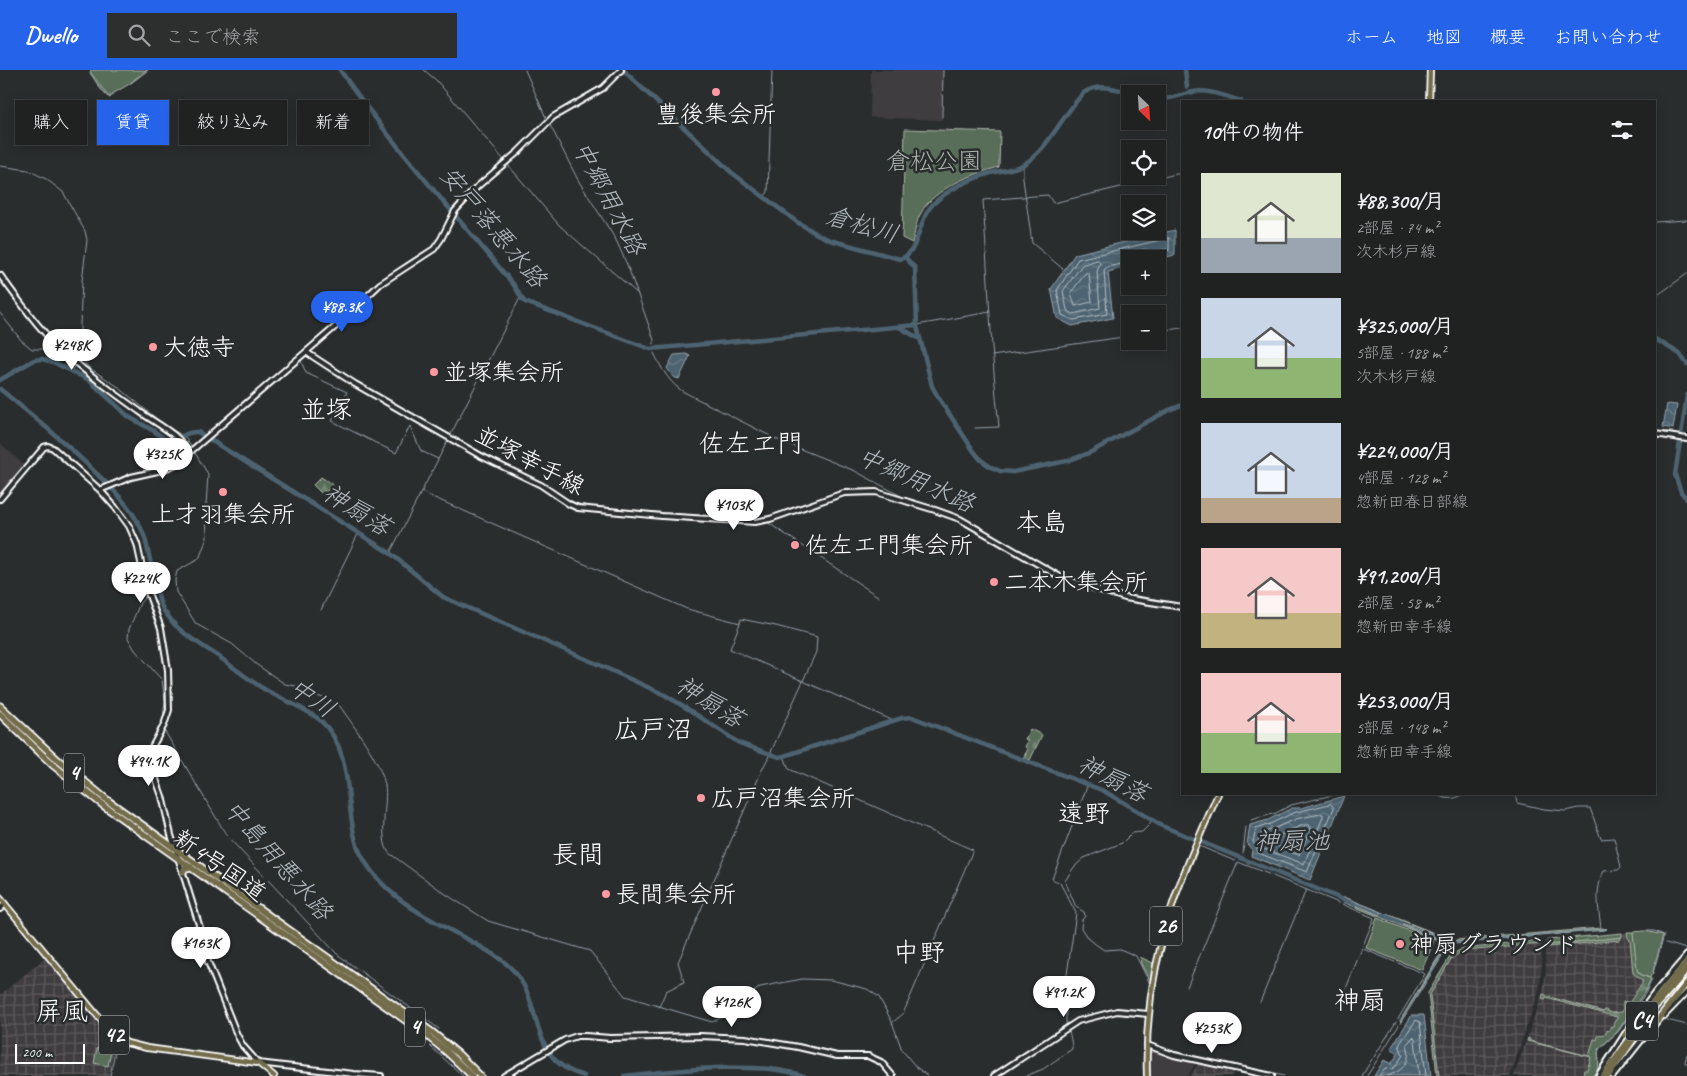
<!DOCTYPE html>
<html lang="ja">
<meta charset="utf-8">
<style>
:root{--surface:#202222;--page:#2d2f2f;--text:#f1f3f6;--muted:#a2a4a5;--line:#3d3f40;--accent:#2563eb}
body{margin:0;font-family:Caveat,"Klee One",sans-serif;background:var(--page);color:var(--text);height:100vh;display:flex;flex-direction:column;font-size:19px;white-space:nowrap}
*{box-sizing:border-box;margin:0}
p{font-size:16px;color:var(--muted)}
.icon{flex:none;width:28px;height:28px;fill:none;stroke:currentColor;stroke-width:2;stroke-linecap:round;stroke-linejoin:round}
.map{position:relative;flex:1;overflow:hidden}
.details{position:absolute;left:1181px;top:30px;width:475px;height:695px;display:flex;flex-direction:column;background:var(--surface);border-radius:0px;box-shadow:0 2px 12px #0003,0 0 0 1px var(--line)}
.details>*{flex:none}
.top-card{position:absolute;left:15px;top:30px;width:475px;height:45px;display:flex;gap:10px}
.needle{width:32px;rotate:155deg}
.buttons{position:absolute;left:1121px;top:15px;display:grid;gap:10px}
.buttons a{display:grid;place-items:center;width:45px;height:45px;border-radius:0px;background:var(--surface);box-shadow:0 2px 12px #0003,0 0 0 1px var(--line);font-size:25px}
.scale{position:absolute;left:15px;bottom:12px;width:70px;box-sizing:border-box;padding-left:5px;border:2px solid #fff;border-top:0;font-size:14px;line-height:18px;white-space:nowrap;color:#fff;-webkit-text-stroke:4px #2a2d2e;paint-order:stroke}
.price{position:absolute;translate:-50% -42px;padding:0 11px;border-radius:18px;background:#fff;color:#222;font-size:16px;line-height:32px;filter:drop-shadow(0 1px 2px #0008)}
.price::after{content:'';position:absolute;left:50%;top:30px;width:15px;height:11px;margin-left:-8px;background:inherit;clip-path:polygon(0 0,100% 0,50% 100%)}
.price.selected{background:var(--accent);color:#fff}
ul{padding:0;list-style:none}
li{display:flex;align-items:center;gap:15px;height:125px;padding:0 20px}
li span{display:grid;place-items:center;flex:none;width:140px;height:100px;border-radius:0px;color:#555}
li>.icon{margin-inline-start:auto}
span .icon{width:60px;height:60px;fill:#fffc;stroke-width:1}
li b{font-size:21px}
h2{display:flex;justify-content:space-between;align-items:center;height:60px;padding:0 20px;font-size:21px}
.chip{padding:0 18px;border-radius:0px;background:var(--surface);box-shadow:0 2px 12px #0003,0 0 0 1px var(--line);font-size:18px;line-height:45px}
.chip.selected{background:var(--accent);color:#fff}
header{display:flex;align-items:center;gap:30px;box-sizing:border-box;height:70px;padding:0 25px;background:var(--accent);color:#fff}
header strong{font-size:24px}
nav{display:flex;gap:28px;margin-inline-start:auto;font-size:18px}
.search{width:350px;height:45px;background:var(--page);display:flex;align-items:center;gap:12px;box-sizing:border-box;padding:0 18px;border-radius:0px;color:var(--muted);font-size:19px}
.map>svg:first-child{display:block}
</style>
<header>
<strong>Dwello</strong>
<div class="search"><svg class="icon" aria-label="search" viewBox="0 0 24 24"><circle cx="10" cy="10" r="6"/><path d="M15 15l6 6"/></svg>ここで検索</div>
<nav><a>ホーム</a><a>地図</a><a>概要</a><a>お問い合わせ</a></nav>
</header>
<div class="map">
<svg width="1687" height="1006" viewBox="0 0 1687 1006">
<defs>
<pattern id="industrial-grid" width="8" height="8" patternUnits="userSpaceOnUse" patternTransform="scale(1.25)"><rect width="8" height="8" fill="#403d3f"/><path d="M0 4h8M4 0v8" fill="none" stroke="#5d5a5c"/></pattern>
<pattern id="grass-tufts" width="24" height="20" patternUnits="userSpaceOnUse" patternTransform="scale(1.25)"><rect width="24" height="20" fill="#596e59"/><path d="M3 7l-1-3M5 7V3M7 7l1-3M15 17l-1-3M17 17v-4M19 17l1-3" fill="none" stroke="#728472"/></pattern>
<pattern id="forest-firs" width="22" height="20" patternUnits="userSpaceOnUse" patternTransform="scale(1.25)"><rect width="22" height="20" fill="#596e59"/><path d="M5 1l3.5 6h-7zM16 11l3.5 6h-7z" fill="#728472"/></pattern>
<pattern id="cemetery-stones" width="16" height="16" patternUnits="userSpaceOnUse" patternTransform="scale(1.25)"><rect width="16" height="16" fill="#596e59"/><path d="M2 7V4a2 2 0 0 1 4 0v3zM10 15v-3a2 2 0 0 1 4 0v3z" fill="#728472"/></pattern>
<pattern id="garden-dots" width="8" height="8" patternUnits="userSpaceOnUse" patternTransform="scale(1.25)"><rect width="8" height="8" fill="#596e59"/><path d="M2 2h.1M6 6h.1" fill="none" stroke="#728472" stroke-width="1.8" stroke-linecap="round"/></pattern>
<pattern id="water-waves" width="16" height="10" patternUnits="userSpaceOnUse" patternTransform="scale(1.25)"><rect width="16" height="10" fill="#4d6471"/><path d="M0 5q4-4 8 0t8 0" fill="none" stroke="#687b86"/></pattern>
</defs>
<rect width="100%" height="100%" fill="#2a2d2e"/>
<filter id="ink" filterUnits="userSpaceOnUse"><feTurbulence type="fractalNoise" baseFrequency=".02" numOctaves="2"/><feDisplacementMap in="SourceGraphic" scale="10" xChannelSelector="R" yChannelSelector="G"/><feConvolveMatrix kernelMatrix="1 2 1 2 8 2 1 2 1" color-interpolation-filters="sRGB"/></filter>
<g filter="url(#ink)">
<!-- built -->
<path fill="#403d3f" d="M871,0h73l-2,50 -72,-3z
M0,373l26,24 -26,29z
M1155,981l17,5 24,6 -8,14h-38v-22z"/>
<!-- industrial -->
<path fill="url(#industrial-grid)" d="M1633,862l4,38 8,7 6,2 -5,11 -29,42 -18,17 -1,3 1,8 -2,10 -4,6h-79l29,-84 3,-21 -1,-27 3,-4z
M1541,874l1,20 -3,26 -29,86h-71l-9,-81 21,-36 5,-4 8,-4z
M45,888l71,85 -7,33h-109v-81z
M1199,993l36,7 -4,6h-41z"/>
<!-- grass -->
<path fill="url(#grass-tufts)" stroke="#acb6ac" d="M1344,827l108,43v1z
M1343,830l105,44 -48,77 46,-77 -103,-42z
M1601,858l6,1 -153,13 2,-2z
M1622,867l-3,3 -71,7v-2z
M1537,871l4,3 -77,7 -8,4 -5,4 -21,36 9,81h-2l-9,-83 23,-38 11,-6z
M1687,908v3l-69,84 35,-48 3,-4 2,1 6,-7 -1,-2z"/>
<!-- forest -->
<path fill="url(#forest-firs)" stroke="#acb6ac" d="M321,407l12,8 -10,10 -10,-10z
M1627,862h6l5,40 4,3 9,4 -5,11 -29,42 -18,17c-2,5 0,7 0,12 0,5 -3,11 -6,15h-10l1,-6h3l4,-13 -64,-16 1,-3 2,1v2l59,15 5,-17 3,1 1,-5 8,-1v-3l4,-1v-3l3,-1 1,-4 3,-3v-2l-71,-19 -1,2 -3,-1 1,-5 3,1v1l58,16 1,-2 6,3 11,-1 1,-2v-8h7l13,-21 -10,-8 -3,-33 -2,-2z"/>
<!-- cemetery -->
<path fill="url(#cemetery-stones)" stroke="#acb6ac" d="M1030,659l12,6 -12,25 -7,-2 5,-9 -3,-2 3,-6 -3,-2z
M1140,887l15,7 -3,16h-2l-9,-16z"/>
<!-- park -->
<path fill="#596e59" stroke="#acb6ac" d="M91,0h57l-17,13 -17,10 -4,5c-8,-4 -14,-17 -20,-25z
M905,59l95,3 -1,35c-26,7 -65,21 -78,46 -5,8 -6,20 -9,30l-10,-5z
M1377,848l57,23 -12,29 -56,-22z
M1645,861l18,4 -11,40h-1l-1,3 -8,-3 -5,-5 -4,-38z
M97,978l14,3 -3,15 -14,-3z"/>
<!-- garden -->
<path fill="url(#garden-dots)" stroke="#acb6ac" d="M1622,863v4l-74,8v2l-3,1v-4l3,-4z"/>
<!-- water -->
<path fill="url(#water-waves)" stroke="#94a2aa" d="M1175,160v25l-17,4h-28v7l-22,6 5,46 -41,8 -15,-8 -6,-29 24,-35z
M686,284l4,2 -11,23 -6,-2 -6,-9 7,-13z
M1667,334l10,1 -4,24 -10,-2z
M1344,726l-34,84 -59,-24 1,-6 -5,-6 3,-19 18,-5 24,-12h9z
M1344,827l54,22 4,4 50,18 -51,81 -1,-1 49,-78 -91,-37 -15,-7z
M1607,859l-2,1 -151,14v-2z
M1412,945h12l7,61h-57l10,-16 7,4 7,-10 -7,-6z"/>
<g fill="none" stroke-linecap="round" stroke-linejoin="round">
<!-- shore -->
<path stroke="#b8c1c6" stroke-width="1" d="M1098,190l2,3 -3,9 3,36 -27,6 -6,-4 -4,-19 19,-26z
M1130,192l-23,5 -3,3 3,44 -34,6 -11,-5 -5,-25 21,-31 91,-21v12l-13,5 -3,4
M1087,202l2,2 3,28 -17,4 -4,-13z
M1331,734l3,4 -27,64 -49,-19 -1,-5 -4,-6 3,-13 14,-5 23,-11z
M1320,744h3v3l-19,47 -40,-15 -5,-9 2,-6 35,-15z
M1308,755l3,3 -12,27 -29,-12 1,-4 27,-12z
M1379,1006l6,-8 7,1 4,-3 7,-11 -4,-10 17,-25 4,2 6,54
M1387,1006c16,-5 25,-14 20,-32l6,-7 2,2 4,37"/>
<!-- stream -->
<path stroke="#94a2aa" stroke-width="1" d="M424,0l12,10 123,145 79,69
M525,0l22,50
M91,3l17,23h4
M142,3l4,-3
M131,12l9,-7
M942,47l1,-47
M549,53l29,57 38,60 12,27 26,73v4
M1023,94v15l9,64 31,26
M0,96l28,4 18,9 17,13 22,39 2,9 -5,41 -2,43 1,33 7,10 29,19 47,39 21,12 23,37 -2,32 1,32 -8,21 -22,12 -2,9 1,12 20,32 36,20 25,21 28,19 11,2 18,9 16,5 9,5c14,20 42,57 46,80 3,18 -7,53 4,68l58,42 41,26 102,30 35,45 87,26 11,-5 37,-30 42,-8 29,1 36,9 12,8 13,25 10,28 14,17 12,9
M764,127l4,-5 4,-122
M1655,152l32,-2
M1655,227l32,-23
M0,243l21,27 11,9c24,0 25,1 43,16l-4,6
M917,255l73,-13
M1158,261l24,-3
M654,283c7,15 16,31 30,39l94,48 77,31 48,26 51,16 7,4
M992,286l138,-20
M301,291l5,12 41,19 -15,29 64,32 14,-27 11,25 17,8
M975,358l24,-1c-8,-75 -11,-151 -16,-227l65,-5 5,8 123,-29h6
M1655,361l18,1
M451,364l70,-138
M451,366l90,47
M544,415l31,18 17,4
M421,422l266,117 53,14 1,-4 35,7 41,11 -1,15 -46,102 -8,16 -84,192 6,20 -18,9 -7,16
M599,438l110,9
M767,452l112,75
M390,483l58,-113
M1062,506l57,17 63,11
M150,522l5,-3
M146,526l-6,7 -11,26 -1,9 7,12 27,30 3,21 -3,25
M321,540l37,-76
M740,553l-10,26 164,72
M164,660l63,106 110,118 102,75
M784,686l5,13 184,81 -70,164 -10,8
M1420,724h5
M1434,724c11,5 19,7 30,0
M1515,724l2,9 27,6 21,2 13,-3h12l11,31 13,-1 7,29 -3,3 -14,1c-10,20 -5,37 -3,58
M1251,750l25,-7 15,-8 46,-11
M1199,776l36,15
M1243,783l3,-26
M1242,788v-2
M1273,806l66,27
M1645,861h9l10,4 -11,38
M1666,873l20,6
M1363,879l32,13
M1156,911l18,-72 24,-60
M1187,917l51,-125 33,13
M1341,931l33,-83 -32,-14
M1260,932l46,-112
M1398,949l27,-45 -27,-11
M1667,950l20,5
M1067,956l-1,-3v-42l10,-68 -16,-30 -8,-4 36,-95
M1145,973v-20l5,-39 -14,-28 -16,-7 -16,1 -16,-11 -7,-11 1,-8 3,-4 -1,-4 -8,-5 -11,-26 9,-14 10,-9 38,-15 10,-10 10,-1 11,-11
M430,976l33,30
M1156,976l20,6
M1177,982l53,13
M1374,987l22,-35
M1149,990v-6l5,-3
M1685,992l2,-8
M1685,993l2,1
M1231,995l19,4
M1252,999l17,4
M1270,1003l14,3
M110,1006l7,-34 -6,-7
M1026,1006l17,-7 29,-20c1,-2 -3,-17 -3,-19
M1362,1006l10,-17
M1367,1006l34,-54
M1594,1006c8,-13 2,-15 5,-27l19,-17 29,-41 5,-12"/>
<!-- river -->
<path stroke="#4d6471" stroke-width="4.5" d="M340,0c52,75 115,144 173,214 5,6 7,14 12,18l125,47 267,-24
M623,0l108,102 66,50 20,12 13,6 70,19c21,-7 16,-38 34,-56 16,-15 36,-24 57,-30 11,-3 23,-3 33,-9 24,-15 37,-46 56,-67 4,-3 1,-3 5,-5 15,-9 33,-3 48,2
M1185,0l2,17
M1158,29c13,1 23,-5 35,-7 16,-3 34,5 48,9
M905,187l10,11 2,58 15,60 6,11 35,53 8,10 10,7 9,4 13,1 54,-11 22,-8 80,-43 13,-5
M899,257l21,12
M1655,269l25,15 7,10
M0,310l34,-20 8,-1 11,3 36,18 40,37 25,14 13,10 6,1c8,-5 15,-11 25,-10l192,121 53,44 152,66 70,32 23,14 51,34 40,14 5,-1 118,-38 10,-1 192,74 58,35 192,78
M0,319c33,27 66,54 97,85 19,18 39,38 48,64l15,65 4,8 11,14c12,12 28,21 43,31 15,11 30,23 46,33 18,11 40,18 56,31 35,31 24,86 37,125 3,9 8,17 13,24 22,32 63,52 97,70 15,9 32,17 44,29 35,34 14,92 73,108
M1687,325l-12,80 6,17 6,7
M1383,845l18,8
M624,1006c49,-5 134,-16 180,0"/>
<defs>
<path id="secondary" d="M0,205c21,28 42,59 69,82 22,19 46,37 70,54 17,13 39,22 49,41
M306,282l49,32 126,72 60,29 28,19 9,4 84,8 93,6 15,-3 74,-26 32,-1 59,18 25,9 102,59 63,20 57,9
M1655,364l32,5
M100,420l31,-13 31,-7 14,-6 159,-137 45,-43 54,-35 7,-10 14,-28 23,-25 40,-34 35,-35 50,-29 18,-18
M0,429l44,-52 4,-1 5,2 47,42 15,17 14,19 8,18 10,46 14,38 7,42 1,40 -5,15 -13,24 1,19 10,28 9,39 30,96 7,31 29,73 6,11 15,17 96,11 27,2
M0,839l5,-5
M1664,946l23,-24
M1636,948l21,-28 30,-35
M1147,975l27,10 98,21
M504,1006l61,-36 12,-4h9l24,2 90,-2 45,2 53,9 39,9h31l13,6 12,14
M994,1006l84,-55 39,-10 31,3
M1598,1006l27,-42
M1613,1006l31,-39"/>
<path id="primary" d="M1429,31l1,-31
M0,828l111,134 16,11 20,5 111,15 16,13
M1147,1006c-2,-56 6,-112 24,-166 12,-40 31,-78 47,-116"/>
<path id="highway" d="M0,636l58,54 49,40 326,233 25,21 22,22
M0,644l53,51 50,40 322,229 22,18 25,24
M183,802l2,-4 6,-1
M1625,965l62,-73
M1643,968l44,-55
M1603,1006l42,-58 42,-48
M1608,1006l29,-42"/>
</defs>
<!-- secondary casing -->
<use href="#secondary" stroke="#fff" stroke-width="8"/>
<!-- primary casing -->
<use href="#primary" stroke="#fff" stroke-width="8"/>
<!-- highway casing -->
<use href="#highway" stroke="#fff" stroke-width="9"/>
<!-- secondary -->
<use href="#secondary" stroke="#2a2d2e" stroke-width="4"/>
<!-- primary -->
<use href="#primary" stroke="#736c4b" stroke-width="4.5"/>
<!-- highway -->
<use href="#highway" stroke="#736c4b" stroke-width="5.5"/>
</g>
</g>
<!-- markers -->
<g fill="#ff9aa2" stroke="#2a2d2e" stroke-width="2">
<circle cx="716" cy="22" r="5"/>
<circle cx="153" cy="277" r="5"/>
<circle cx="434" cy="302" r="5"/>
<circle cx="223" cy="422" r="5"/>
<circle cx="795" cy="475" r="5"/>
<circle cx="994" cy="512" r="5"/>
<circle cx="701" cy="728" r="5"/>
<circle cx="606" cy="824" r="5"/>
<circle cx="1400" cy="874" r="5"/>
</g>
<g text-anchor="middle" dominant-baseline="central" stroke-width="5" stroke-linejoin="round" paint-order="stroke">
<!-- shield labels -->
<g fill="#2a2d2e" stroke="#bfc0c0" stroke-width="1">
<rect x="64" y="683.5" width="20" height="39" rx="4"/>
<rect x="1150" y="836.5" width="32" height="39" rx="4"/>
<rect x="1626" y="931.5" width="32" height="39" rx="4"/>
<rect x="405" y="937.5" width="20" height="39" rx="4"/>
<rect x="99" y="945.5" width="30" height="39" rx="4"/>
</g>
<g font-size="22" font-weight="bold" fill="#fff">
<text x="74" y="703">4</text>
<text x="1166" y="856">26</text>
<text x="1642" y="951">C4</text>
<text x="415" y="957">4</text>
<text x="114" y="965">42</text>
</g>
<!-- poi labels -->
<g font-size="24" fill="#fff" stroke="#2a2d2e" text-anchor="start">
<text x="716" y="44" text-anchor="middle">豊後集会所</text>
<text x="163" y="277">大徳寺</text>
<text x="444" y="302">並塚集会所</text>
<text x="223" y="444" text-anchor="middle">上才羽集会所</text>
<text x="805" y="475">佐左エ門集会所</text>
<text x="1004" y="512">二本木集会所</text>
<text x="711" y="728">広戸沼集会所</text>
<text x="616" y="824">長間集会所</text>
<text x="1410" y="874">神扇グラウンド</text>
</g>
<!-- park labels -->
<g font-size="24" fill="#acb6ac" stroke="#2a2d2e">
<text x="934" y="91">倉松公園</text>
</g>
<!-- street labels -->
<g font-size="24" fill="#fff" stroke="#2a2d2e">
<text transform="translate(530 390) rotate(28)">並塚幸手線</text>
<text transform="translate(220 795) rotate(35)">新4号国道</text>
</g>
<!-- water labels -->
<g font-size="25" font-style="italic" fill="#afb9bf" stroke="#2a2d2e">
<text transform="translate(609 128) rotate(62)">中郷用水路</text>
<text transform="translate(862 155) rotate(16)">倉松川</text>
<text transform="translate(493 157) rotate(50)">安戸落悪水路</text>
<text transform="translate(916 410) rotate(24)">中郷用水路</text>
<text transform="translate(357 440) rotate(32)">神扇落</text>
<text transform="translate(312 628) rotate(35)">中川</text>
<text transform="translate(710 632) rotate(32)">神扇落</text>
<text transform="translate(1113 709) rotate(27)">神扇落</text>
<text x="1292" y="771">神扇池</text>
<text transform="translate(278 790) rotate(49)">中島用悪水路</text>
</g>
<!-- quarter labels -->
<g font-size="26" fill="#fff" stroke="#2a2d2e">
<text x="326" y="339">並塚</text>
<text x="751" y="373">佐左ヱ門</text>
<text x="1042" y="452">本島</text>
<text x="653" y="659">広戸沼</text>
<text x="1084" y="743">遠野</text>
<text x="578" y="784">長間</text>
<text x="919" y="882">中野</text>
<text x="1360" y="930">神扇</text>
<text x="62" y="941">屏風</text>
</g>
</g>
</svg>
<div class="buttons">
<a><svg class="needle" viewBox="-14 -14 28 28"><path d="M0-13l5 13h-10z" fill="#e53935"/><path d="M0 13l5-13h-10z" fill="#a2a4a5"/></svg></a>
<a><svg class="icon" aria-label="locate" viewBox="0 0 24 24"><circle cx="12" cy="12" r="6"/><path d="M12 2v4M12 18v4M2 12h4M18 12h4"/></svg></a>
<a><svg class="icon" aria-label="layers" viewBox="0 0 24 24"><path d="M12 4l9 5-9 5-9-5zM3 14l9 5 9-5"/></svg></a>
<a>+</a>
<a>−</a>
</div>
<div class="scale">200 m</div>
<b class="price selected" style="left:342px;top:263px">¥88.3K</b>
<b class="price" style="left:72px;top:301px">¥248K</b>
<b class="price" style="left:163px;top:410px">¥325K</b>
<b class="price" style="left:734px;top:461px">¥103K</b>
<b class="price" style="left:141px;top:534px">¥224K</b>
<b class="price" style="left:149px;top:717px">¥94.1K</b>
<b class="price" style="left:201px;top:899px">¥163K</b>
<b class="price" style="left:1064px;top:948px">¥91.2K</b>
<b class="price" style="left:732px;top:958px">¥126K</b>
<b class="price" style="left:1212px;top:984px">¥253K</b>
<div class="top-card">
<a class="chip">購入</a>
<a class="chip selected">賃貸</a>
<a class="chip">絞り込み</a>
<a class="chip">新着</a>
</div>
<section class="details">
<h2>10件の物件<svg class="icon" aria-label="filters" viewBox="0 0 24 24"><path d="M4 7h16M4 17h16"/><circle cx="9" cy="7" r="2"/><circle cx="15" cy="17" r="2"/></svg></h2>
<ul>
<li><span style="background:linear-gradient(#dfe7d0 65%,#9aa5b1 0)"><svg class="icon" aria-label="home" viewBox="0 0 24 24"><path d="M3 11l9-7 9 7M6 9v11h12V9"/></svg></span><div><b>¥88,300/月</b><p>2部屋 · 74 m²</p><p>次木杉戸線</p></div></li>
<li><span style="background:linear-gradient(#c9d6e8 60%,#8fb573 0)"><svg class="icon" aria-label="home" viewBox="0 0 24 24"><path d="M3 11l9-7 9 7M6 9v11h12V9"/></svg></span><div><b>¥325,000/月</b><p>5部屋 · 188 m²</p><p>次木杉戸線</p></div></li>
<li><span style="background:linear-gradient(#c9d6e8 75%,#b9a48a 0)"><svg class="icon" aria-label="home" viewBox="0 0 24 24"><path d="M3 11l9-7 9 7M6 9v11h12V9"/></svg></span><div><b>¥224,000/月</b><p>4部屋 · 128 m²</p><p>惣新田春日部線</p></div></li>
<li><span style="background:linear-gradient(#f6c9c9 65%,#c2b280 0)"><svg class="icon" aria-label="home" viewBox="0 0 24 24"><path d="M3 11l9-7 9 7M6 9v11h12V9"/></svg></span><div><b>¥91,200/月</b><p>2部屋 · 58 m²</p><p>惣新田幸手線</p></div></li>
<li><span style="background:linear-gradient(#f6c9c9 60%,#8fb573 0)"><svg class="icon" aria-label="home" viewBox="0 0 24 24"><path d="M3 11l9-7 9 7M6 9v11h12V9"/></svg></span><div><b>¥253,000/月</b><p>5部屋 · 148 m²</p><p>惣新田幸手線</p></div></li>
</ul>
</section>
</div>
